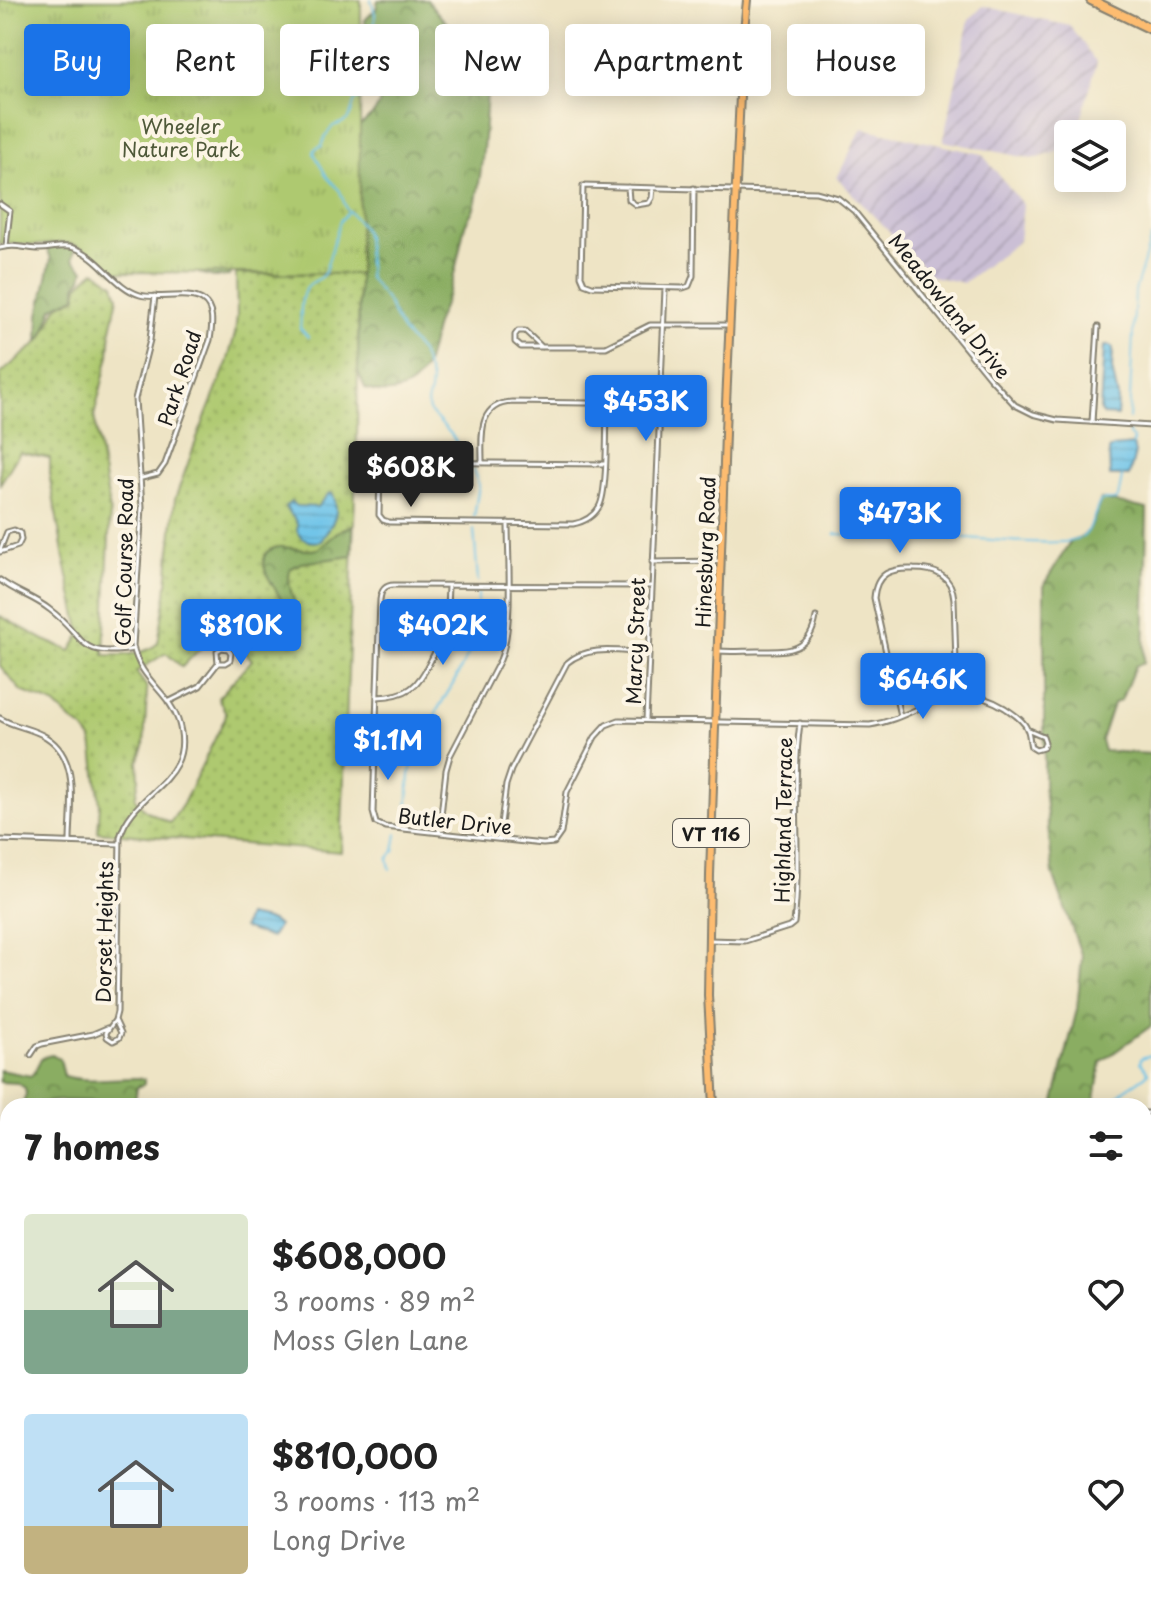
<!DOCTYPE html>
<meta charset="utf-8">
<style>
:root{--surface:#fff;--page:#f6f6f6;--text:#222;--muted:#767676;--accent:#1a73e8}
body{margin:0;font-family:"Playpen Sans",sans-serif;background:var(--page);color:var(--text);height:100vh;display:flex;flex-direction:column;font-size:30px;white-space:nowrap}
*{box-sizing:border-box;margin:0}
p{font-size:26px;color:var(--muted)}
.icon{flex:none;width:44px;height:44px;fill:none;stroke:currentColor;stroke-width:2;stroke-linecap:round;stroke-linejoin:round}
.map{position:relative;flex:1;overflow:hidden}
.drawer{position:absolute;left:0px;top:1098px;width:1152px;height:512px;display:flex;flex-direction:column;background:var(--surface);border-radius:24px 24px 0 0;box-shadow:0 4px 20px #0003}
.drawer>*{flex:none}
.guide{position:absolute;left:24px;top:24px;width:1104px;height:72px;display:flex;gap:16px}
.fabs{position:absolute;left:1054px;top:120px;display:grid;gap:16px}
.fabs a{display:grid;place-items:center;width:72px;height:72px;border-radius:8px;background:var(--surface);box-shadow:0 4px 20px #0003;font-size:40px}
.price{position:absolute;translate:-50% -68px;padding:0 18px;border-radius:8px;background:var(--accent);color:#fff;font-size:26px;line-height:52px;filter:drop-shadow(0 2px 4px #0008)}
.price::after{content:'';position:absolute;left:50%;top:48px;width:24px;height:18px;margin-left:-12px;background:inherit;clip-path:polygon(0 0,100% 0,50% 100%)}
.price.selected{background:#222;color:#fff}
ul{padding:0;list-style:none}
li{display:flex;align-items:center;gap:24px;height:200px;padding:0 24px}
li span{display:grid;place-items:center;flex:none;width:224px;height:160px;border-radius:8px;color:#555}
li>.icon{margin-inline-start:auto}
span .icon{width:96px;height:96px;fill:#fffc;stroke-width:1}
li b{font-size:34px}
h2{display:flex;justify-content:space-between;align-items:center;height:96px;padding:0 24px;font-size:34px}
.pill{padding:0 28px;border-radius:8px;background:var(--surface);box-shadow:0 4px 20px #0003;font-size:28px;line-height:72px}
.pill.selected{background:var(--accent);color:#fff}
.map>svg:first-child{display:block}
</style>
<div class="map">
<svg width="1151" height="1610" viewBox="0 0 1151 1610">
<defs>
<pattern id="industrial-furrows" width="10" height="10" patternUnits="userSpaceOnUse" patternTransform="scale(2)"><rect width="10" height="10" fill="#cbbfd5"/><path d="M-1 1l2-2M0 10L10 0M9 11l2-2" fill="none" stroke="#aea4b6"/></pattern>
<pattern id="grass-dots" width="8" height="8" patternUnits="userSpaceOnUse" patternTransform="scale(2)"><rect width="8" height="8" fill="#aec96f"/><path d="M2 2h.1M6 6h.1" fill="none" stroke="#95ac60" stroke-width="1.8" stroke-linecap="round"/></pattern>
<pattern id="forest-crowns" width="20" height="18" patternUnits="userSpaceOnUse" patternTransform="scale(2)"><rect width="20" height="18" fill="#8aad62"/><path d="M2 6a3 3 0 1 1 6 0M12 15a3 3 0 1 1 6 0" fill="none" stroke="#708c50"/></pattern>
<pattern id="park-tufts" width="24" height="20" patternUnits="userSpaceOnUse" patternTransform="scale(2)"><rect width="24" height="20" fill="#aec96f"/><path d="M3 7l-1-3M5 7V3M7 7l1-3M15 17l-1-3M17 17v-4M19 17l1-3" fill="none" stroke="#95ac60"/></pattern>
<pattern id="water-rules" width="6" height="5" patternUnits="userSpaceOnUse" patternTransform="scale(2)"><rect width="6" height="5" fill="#6cc3e9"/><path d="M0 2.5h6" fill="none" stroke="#5da7c7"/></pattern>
</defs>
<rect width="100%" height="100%" fill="#fcf5e5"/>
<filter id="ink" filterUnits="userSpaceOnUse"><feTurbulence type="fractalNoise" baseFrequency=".0125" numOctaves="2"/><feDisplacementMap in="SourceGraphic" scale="16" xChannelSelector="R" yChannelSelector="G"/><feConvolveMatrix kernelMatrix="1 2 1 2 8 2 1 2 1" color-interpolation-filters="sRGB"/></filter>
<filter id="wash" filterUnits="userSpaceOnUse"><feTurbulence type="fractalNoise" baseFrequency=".006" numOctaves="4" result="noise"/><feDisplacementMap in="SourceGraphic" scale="32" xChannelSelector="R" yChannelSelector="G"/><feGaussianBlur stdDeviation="1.8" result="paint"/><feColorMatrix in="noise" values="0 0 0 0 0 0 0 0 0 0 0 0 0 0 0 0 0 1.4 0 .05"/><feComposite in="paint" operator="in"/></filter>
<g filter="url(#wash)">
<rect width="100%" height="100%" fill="#eee4c5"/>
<!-- industrial -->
<path fill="url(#industrial-furrows)" d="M983,6l87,20 27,36 -20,72h-9v8l-11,10 -19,6 -15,-1 -80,-16 26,-121z
M862,128l120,26 41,51 -4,36 -56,42 -31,-7 -95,-98z"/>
<!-- grass -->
<path fill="url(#grass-dots)" stroke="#657246" stroke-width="2" fill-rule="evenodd" d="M94,271l5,2 15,11 4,13 -7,32 -2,26 -15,61 16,95 -6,144c17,1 41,0 54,-12l8,-49 9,-95 24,-66 28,-70 8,-29 2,-19 -1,-41h123l-2,168 -16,410 -243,-20 2,-28 -8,-63 -9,-12 -12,-9 -17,-16 -33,-13 -21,-25v-50l44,24 27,11 10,-17 -17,-76 -14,-79v-21l-30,-6 -20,32v-110l42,-35 14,-30 4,-4 17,-8 1,-11zM219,629l8,2 25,29 -34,38 8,15 -1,5 -42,86 -13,19 -25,-13 -10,-11 4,-20 -1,-17 6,-16 3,-55 -1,-5 -10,-14 30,-19 16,14z"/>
<!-- forest -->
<path fill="url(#forest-crowns)" stroke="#53643f" stroke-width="2" d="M378,0h49c7,8 13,17 21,24 12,11 55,37 52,54 -1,6 -9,9 -13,13 -2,36 -4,74 -11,110 -1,10 -10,18 -12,28 -5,22 -8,44 -16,65 -4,12 -10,23 -13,34 -5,20 -6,42 -23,56 -14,10 -32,11 -47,4l-7,-16 1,-98 -4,-1 -121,-2 -5,5 -15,1 -138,-34 -3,16 11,11 -2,8 -6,8v10c-7,6 -17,6 -23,12l-11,30 -4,2 1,-25 12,-56 -7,-20 309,-107 21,-19 5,-9 3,-13v-9l-3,-8 -8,-8 -5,-10 -1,-36 11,-11z
M1101,499l46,10 -3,154 -9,3 -14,34 -8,4 -12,36 3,11 47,3v272l-50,36 -7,44h-41l24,-97 5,-52 -29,-83 -9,-87v-203l27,-43c21,-3 23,-25 30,-42z
M353,525l-1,31 -51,7 -11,6c-5,21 10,36 9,57l-6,-1c-4,-9 -8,-20 -13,-28 -8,-13 -32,-45 -1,-50 13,-1 26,6 38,2 8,-3 13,-11 19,-16 6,-4 11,-6 17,-8z
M52,1055l8,4 4,17c24,7 51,1 76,2l4,1v5l-7,3 -2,15 -4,2c-24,-1 -48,-4 -71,-3 -14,0 -26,5 -38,5l4,-12 -1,-6 -8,-5 -17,-1v-12l31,6c10,-10 3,-18 21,-21z
M1144,1391l7,3v96l-7,13z
M8,1549v53h81l1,8h-90v-51z
M315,1602h85l9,8h-94z
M1032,1602h76l-3,8h-76z"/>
<!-- park -->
<path fill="url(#park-tufts)" stroke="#657246" stroke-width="2" d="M0,0h361l-2,274 -246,-2c-17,-14 -31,-31 -55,-29 -7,0 -13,2 -19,2 -14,0 -26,-3 -39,-1z"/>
<!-- water -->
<path fill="url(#water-rules)" stroke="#447082" stroke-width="2" d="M1104,346h6l3,2 -1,21 6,28 -1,19 -14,-1 -3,-4z
M1133,445l2,8 -6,23h-19l-1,-26 4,-3z
M329,493l4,1c8,23 -1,29 -12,47 -9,2 -20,0 -24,-10 0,-2 1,-5 0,-7 -2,-8 -9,-9 -11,-18l5,-4 6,4 20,1z
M247,916l25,5 6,5 -7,12 -28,-10z"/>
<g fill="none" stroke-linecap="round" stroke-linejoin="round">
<!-- stream -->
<path stroke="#6cc3e9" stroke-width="2" d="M371,0l4,14 -3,77 -1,3 -16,6c-6,17 -2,20 -22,26l-8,11 -3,9 -7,3 -1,4 13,24 13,14 6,17 16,18 4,9 3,43 18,23 15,30 19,21 10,28 -1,12 -3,11 2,8 22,23 13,21
M308,337l-8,-9c2,-13 -2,-35 10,-44 7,-5 11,-5 15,-12l15,-51 7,-8
M1129,419l6,-128 16,-53
M1129,430v5l4,4v6
M473,470l6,15 -5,32
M474,530l4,51
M835,534c39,1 78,1 117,3 25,1 112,11 129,1 12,-8 13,-27 20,-38h15l2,-2 4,-21
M406,825l4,-50 3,-17 8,-12 18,-39 14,-23 22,-43 3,-10v-40
M390,869l-2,-10 6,-8 3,-17
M1114,1106c4,-18 22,-21 34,-33l-2,-4 -6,-7 1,-4 10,-3
M1144,1252l7,37
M1144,1305l7,-13
M1017,1610l7,-8"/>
</g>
</g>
<g filter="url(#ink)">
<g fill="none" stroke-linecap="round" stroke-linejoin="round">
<defs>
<path id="street" d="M628,187l1,13 7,5 13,-2 3,-5 1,-10
M694,188l-1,88 -4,10 -6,2 -91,-2 -8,-3 -3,-7 2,-90 233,6 22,6 16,13 135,166 26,28 18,9 24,6 94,6
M0,204l10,7 -4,35
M0,248c14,-4 23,0 37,1 13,1 24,-5 37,-1 26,8 40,39 66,47 16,5 49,-4 62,5 13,8 10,27 8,40l-45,124 -7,10 -16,4
M542,347l-17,-16h-7l-3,4v7l6,5h85l44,-22h80
M1092,422l6,-95
M482,462c0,-26 -5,-58 30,-60l149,2
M605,464l-219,-2 -6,7 -1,46 4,5 6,2 184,2c11,-2 20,-7 26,-17 9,-15 7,-82 8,-103
M0,550l7,-18 7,-2 6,3 1,7 -3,6 -18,6
M652,562l68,-1
M0,580c15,12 34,17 49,29 39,28 25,49 85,40
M651,586l-257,-1c-10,0 -13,6 -14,15l-7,212 3,11 9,4 158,17 11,-1 7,-10 6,-41 28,-55 11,-12 13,-5 251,5c51,-7 79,-51 135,-17 7,5 19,12 22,21 3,5 2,12 4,18l5,3 7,-2 2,-6 -2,-6 -16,-7
M718,651c13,1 26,0 39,0 31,0 53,2 59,-34
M377,697c31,-1 41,-10 54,-37 15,-28 16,-42 17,-74
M168,702l32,-16 18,-23h7l5,-3 1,-7 -3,-4 -6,-1 -5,3 1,12
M900,716l-26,-118c2,-26 18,-30 40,-29 21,0 38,6 40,30l3,96
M0,718c14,9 32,10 46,19 35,22 24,70 24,105
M646,720c6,-144 14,-287 19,-431
M439,833l7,-63 4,-14 50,-96c14,-34 8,-99 8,-137
M499,839l7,-54 5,-15 56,-107c21,-19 55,-11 81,-10
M0,840l119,4
M708,940l37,1 44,-14 5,-4c8,-66 -3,-134 6,-200
M115,1020l6,13 -2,5 -6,3 -6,-4 -1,-4 9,-13 2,-8 3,-175c13,-48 78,-55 58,-117 -10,-29 -38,-40 -45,-74l9,-139 -7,-108 15,-59 5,-44
M31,1055l6,-9 5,-2 51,-10 14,-6
M1144,1113h7
M0,1130l8,-4
M0,1552l8,-2"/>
<path id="primary" d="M714,1106l-6,-111 2,-120 16,-471 16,-353 5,-51
M667,1610l2,-8"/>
<path id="highway" d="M1091,0l60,29"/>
</defs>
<!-- street casing -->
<use href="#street" stroke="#858070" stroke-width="7"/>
<!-- primary casing -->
<use href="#primary" stroke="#858070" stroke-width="10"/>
<!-- highway casing -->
<use href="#highway" stroke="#858070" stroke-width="12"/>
<!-- street -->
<use href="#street" stroke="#fff" stroke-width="3"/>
<!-- primary -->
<use href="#primary" stroke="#fdbc70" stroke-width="6"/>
<!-- highway -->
<use href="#highway" stroke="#fdbc70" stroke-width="8"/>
</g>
</g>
<g text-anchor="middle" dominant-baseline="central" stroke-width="8" stroke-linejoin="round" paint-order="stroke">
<!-- shield labels -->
<rect fill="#fcf5e5" stroke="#5f5d58" stroke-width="2" x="673" y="819" width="76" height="28" rx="6"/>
<g font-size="18" font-weight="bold" fill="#1c1c1c">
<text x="711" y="833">VT 116</text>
</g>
<!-- park labels -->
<g font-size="20" fill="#4f5939" stroke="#fcf5e5">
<text x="181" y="126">Wheeler<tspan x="181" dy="23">Nature Park</tspan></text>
</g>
<!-- street labels -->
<g font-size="20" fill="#1c1c1c" stroke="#fcf5e5">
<text transform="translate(950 306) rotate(51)">Meadowland Drive</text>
<text transform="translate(179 378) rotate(-72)">Park Road</text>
<text transform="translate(705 552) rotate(-88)">Hinesburg Road</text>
<text transform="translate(124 562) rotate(-89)">Golf Course Road</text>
<text transform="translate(635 641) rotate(-88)">Marcy Street</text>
<text transform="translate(783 820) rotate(-89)">Highland Terrace</text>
<text transform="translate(455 821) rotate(6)">Butler Drive</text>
<text transform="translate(104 932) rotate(-89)">Dorset Heights</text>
</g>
</g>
</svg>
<div class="fabs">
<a><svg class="icon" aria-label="layers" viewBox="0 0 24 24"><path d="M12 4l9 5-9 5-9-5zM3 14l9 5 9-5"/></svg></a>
</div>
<b class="price" style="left:646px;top:443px">$453K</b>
<b class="price selected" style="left:411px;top:509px">$608K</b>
<b class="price" style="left:900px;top:555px">$473K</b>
<b class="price" style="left:241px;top:667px">$810K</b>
<b class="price" style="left:443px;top:667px">$402K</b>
<b class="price" style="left:923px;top:721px">$646K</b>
<b class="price" style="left:388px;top:782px">$1.1M</b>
<div class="guide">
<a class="pill selected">Buy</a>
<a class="pill">Rent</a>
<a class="pill">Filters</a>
<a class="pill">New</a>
<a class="pill">Apartment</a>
<a class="pill">House</a>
</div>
<section class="drawer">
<h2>7 homes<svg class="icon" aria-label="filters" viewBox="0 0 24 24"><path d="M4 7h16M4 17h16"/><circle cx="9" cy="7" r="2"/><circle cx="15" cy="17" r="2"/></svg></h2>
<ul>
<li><span style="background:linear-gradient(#dfe7d0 60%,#7fa58c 0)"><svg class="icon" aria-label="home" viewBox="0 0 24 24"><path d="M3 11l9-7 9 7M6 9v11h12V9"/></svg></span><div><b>$608,000</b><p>3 rooms · 89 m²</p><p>Moss Glen Lane</p></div><svg class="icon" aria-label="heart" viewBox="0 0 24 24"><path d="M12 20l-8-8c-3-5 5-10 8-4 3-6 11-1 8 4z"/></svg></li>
<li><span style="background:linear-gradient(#bfe0f5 70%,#c2b280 0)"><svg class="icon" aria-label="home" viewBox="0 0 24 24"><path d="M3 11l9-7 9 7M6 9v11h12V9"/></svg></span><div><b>$810,000</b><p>3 rooms · 113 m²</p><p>Long Drive</p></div><svg class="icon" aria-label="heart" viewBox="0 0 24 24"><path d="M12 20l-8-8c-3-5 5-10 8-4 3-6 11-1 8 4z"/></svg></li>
</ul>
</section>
</div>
